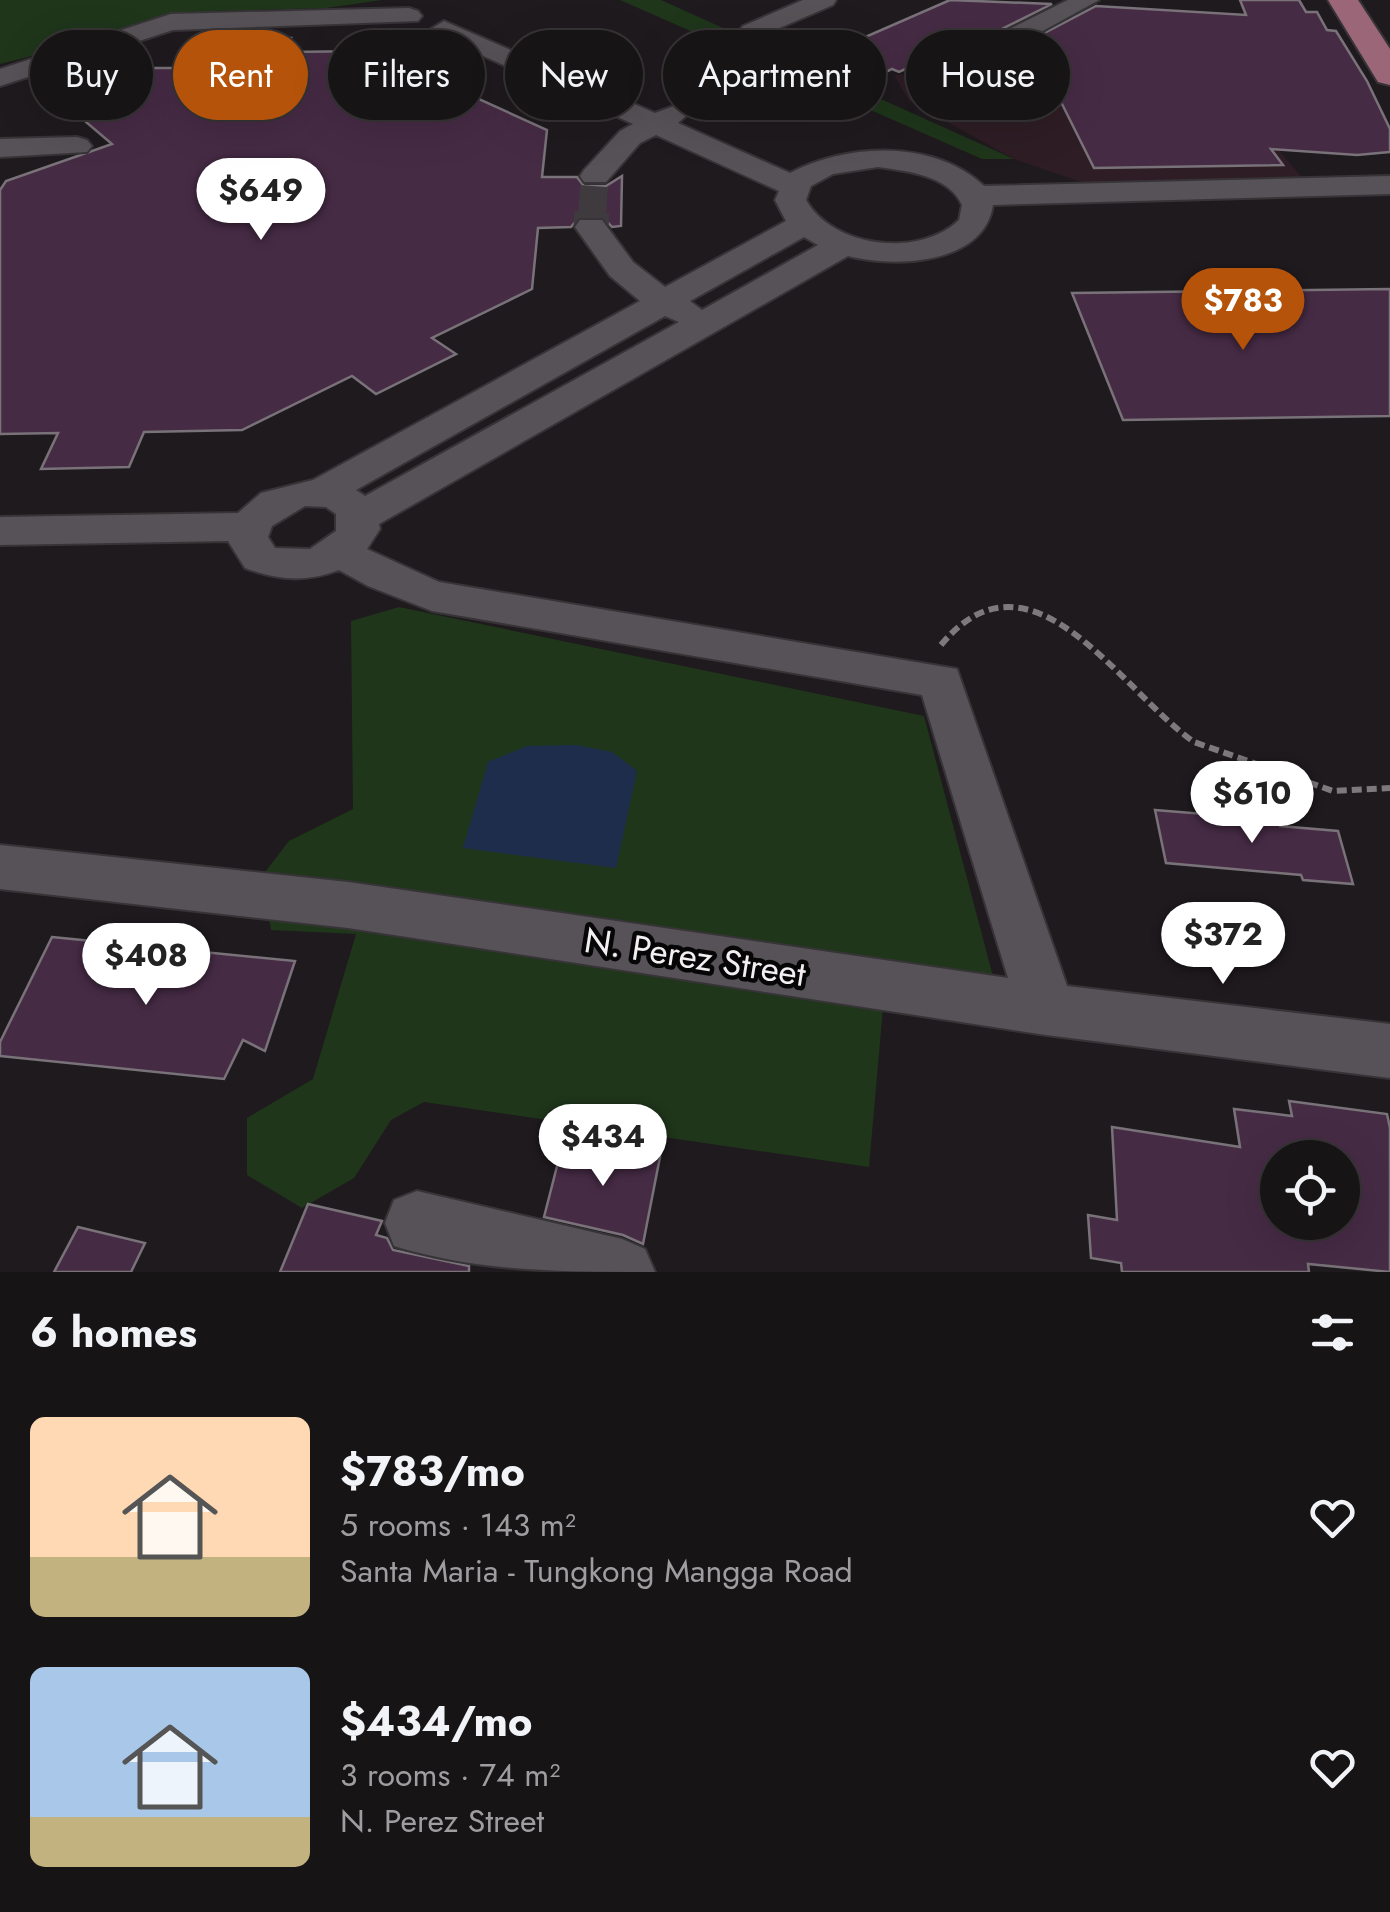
<!DOCTYPE html>
<meta charset="utf-8">
<style>
:root{--surface:#171416;--page:#201d1f;--text:#f1f3f6;--muted:#9e9ea1;--line:#363335;--accent:#b45309}
body{margin:0;font-family:Jost,sans-serif;background:var(--page);color:var(--text);height:100vh;display:flex;flex-direction:column;font-size:38px;white-space:nowrap}
*{box-sizing:border-box;margin:0}
p{font-size:32px;color:var(--muted)}
.icon{flex:none;width:55px;height:55px;fill:none;stroke:currentColor;stroke-width:2;stroke-linecap:round;stroke-linejoin:round}
.map{position:relative;height:1272px;overflow:hidden}
.details{display:flex;flex-direction:column;background:var(--surface);flex:1}
.details>*{flex:none}
.guide{position:absolute;left:30px;top:30px;width:1330px;height:90px;display:flex;gap:20px}
.fabs{position:absolute;left:1260px;top:1140px;display:grid;gap:20px}
.fabs a{display:grid;place-items:center;width:100px;height:100px;border-radius:50%;background:var(--surface);box-shadow:0 10px 40px #0002,0 0 0 2px var(--line);font-size:50px}
.price{position:absolute;translate:-50% -85px;padding:0 22px;border-radius:35px;background:#fff;color:#222;font-size:32px;line-height:65px;filter:drop-shadow(0 2px 5px #0008)}
.price::after{content:'';position:absolute;left:50%;top:60px;width:30px;height:22px;margin-left:-15px;background:inherit;clip-path:polygon(0 0,100% 0,50% 100%)}
.price.current{background:var(--accent);color:#fff}
ul{padding:0;list-style:none}
li{display:flex;align-items:center;gap:30px;height:250px;padding:0 30px}
li span{display:grid;place-items:center;flex:none;width:280px;height:200px;border-radius:15px;color:#555}
li>.icon{margin-inline-start:auto}
span .icon{width:120px;height:120px;fill:#fffc;stroke-width:1}
li b{font-size:42px}
h2{display:flex;justify-content:space-between;align-items:center;height:120px;padding:0 30px;font-size:42px}
.tag{padding:0 35px;border-radius:45px;background:var(--surface);box-shadow:0 10px 40px #0002,0 0 0 2px var(--line);font-size:35px;line-height:90px}
.tag.current{background:var(--accent);color:#fff}
.map>svg:first-child{display:block}
</style>
<div class="map">
<svg width="1390" height="1272" viewBox="0 0 1390 1272">
<rect width="100%" height="100%" fill="#1f1a1e"/>
<!-- industrial -->
<path fill="#2e1d24" d="M1051,25l50,19 139,3 41,106 23,27 -220,3 -70,-24 -105,-58 -15,-26 58,-4z"/>
<!-- green -->
<path fill="#1f361b" d="M0,0h382l-56,8 -114,3 -212,53z
M620,0h41l353,159h-32z
M399,607l525,109 70,264 -107,-18 -18,205 -445,-65 -33,18 -37,58 -52,30 -55,-33v-57l66,-39 43,-145 -85,-4 -9,-54 27,-35 64,-32 -2,-188z"/>
<!-- water -->
<path fill="#1d2d4b" d="M576,745l36,7 25,19 -21,97 -153,-20 25,-86 39,-16z"/>
<!-- building -->
<path fill="#462b45" stroke="#797379" stroke-width="2.5" fill-rule="evenodd" d="M950,0l102,4 -74,37 -5,9 18,11 105,-55 150,9 -6,-15h59l7,12h11l10,18 9,1 31,50 23,48v23l-33,3 -86,-6 12,16 -189,3 -33,-66 -105,5 -26,-49 -31,14 -7,-3 -16,8 -52,-22z
M238,38h53l-6,14 88,-1 174,79 -5,47h35l7,9h22l16,-10 -1,50 -9,1 -10,-11h-22l-9,11 -33,1 -6,61 -100,49 24,16 -80,40 -24,-18 -110,54 -98,2 -15,35 -88,2 17,-36 -58,1v-244l6,-9 106,-37 -33,-28 18,-29 51,-19h28l8,-15 47,-1z
M1390,289v127l-267,4 -51,-127z
M1155,810l123,10 2,6 58,5 15,53 -50,-4 -2,-5 -135,-12z
M52,937l243,24 -30,90 -22,-11 -19,39 -224,-23v-14z
M1289,1101l98,13 3,14v144l-82,-8 1,8h-187l-1,-9 -30,-5 -3,-43 29,5 -5,-93 128,20 -6,-38 58,7zM1278,1158h64v64h-64z
M564,1139l96,18 -17,87 -20,-9 -79,-18z
M308,1204l74,17 -6,14 11,3 6,12 76,16v6h-189z
M78,1227l67,16 -14,29h-77z"/>
<g fill="none" stroke-linecap="round" stroke-linejoin="round">
<!-- minor-tunnel-far1 -->
<path stroke="#3f3a3e" stroke-width="28" stroke-dasharray="28 14" stroke-linecap="butt" d="M592,214l3,-38"/>
<!-- minor-tunnel -->
<path stroke="#3f3a3e" stroke-width="35" stroke-dasharray="35 18" stroke-linecap="butt" d="M591,227l1,-15"/>
<defs>
<path id="minor" d="M803,0h33l-3,5 -72,31h-18l-4,-5 4,-5z
M1068,0h31l-100,55 -9,2 -13,-8 4,-6z
M409,8l9,3 4,5 -4,5 -245,9 -173,56v-17l171,-55z
M444,21l211,92 19,-7 10,2 4,6 -10,9 112,50c57,-30 144,-34 194,13l406,-10v18l-397,11c-9,60 -99,63 -145,51l-469,268 1,5 -13,20 72,33 518,87 110,317 323,38v54l-344,-43 -698,-107 -348,-39v-44l348,37 660,96 -86,-283 -490,-84 -64,-25 -29,-16c-34,13 -61,10 -94,-2l-17,-27 -228,4v-28l238,-4 23,-20 52,-13 327,-179 -30,-25 -35,-49 5,-7h22l31,42 32,25 121,-66 -11,-21 4,-9 -123,-56 -16,8 -34,39h-22l-4,-6 4,-6 36,-39 13,-7 -198,-90 -4,-5zM878,167c28,4 71,8 84,38l-3,15c-39,38 -126,28 -153,-20l5,-14 22,-12zM804,237l14,8 -116,65 -12,-9zM665,316l14,6 -314,174 -9,-6zM305,506l21,1 10,7v17l-26,18 -35,-1 -7,-11 4,-11z
M77,137l10,3 5,6 -5,6 -87,5v-18z
M417,1191l205,48 23,10 10,23c-89,0 -177,0 -261,-26l-9,-23 9,-23z"/>
<path id="major" d="M1328,0h30l32,49v36l-12,-3z"/>
</defs>
<!-- minor casing -->
<use href="#minor" stroke="#373437" stroke-width="4"/>
<!-- major casing -->
<use href="#major" stroke="#373437" stroke-width="4"/>
<!-- path -->
<path stroke="#7e797d" stroke-width="6" stroke-dasharray="10 5" stroke-linecap="butt" d="M941,645c90,-109 180,46 253,97l139,49 57,-3"/>
<!-- minor -->
<use href="#minor" fill="#575257" fill-rule="evenodd"/>
<!-- major -->
<use href="#major" fill="#9b6778" fill-rule="evenodd"/>
</g>
<g text-anchor="middle" dominant-baseline="central" stroke-width="9" stroke-linejoin="round" paint-order="stroke">
<!-- near-street labels -->
<g font-size="35" fill="#f2eef1" stroke="#070607">
<text transform="translate(695 957) rotate(9)">N. Perez Street</text>
</g>
</g>
</svg>
<div class="fabs">
<a><svg class="icon" aria-label="locate" viewBox="0 0 24 24"><circle cx="12" cy="12" r="6"/><path d="M12 2v4M12 18v4M2 12h4M18 12h4"/></svg></a>
</div>
<b class="price" style="left:261px;top:243px">$649</b>
<b class="price current" style="left:1243px;top:353px">$783</b>
<b class="price" style="left:1252px;top:846px">$610</b>
<b class="price" style="left:1223px;top:987px">$372</b>
<b class="price" style="left:146px;top:1008px">$408</b>
<b class="price" style="left:603px;top:1189px">$434</b>
<div class="guide">
<a class="tag">Buy</a>
<a class="tag current">Rent</a>
<a class="tag">Filters</a>
<a class="tag">New</a>
<a class="tag">Apartment</a>
<a class="tag">House</a>
</div>
</div>
<section class="details">
<h2>6 homes<svg class="icon" aria-label="filters" viewBox="0 0 24 24"><path d="M4 7h16M4 17h16"/><circle cx="9" cy="7" r="2"/><circle cx="15" cy="17" r="2"/></svg></h2>
<ul>
<li><span style="background:linear-gradient(#ffd9b3 70%,#c2b280 0)"><svg class="icon" aria-label="home" viewBox="0 0 24 24"><path d="M3 11l9-7 9 7M6 9v11h12V9"/></svg></span><div><b>$783/mo</b><p>5 rooms · 143 m²</p><p>Santa Maria - Tungkong Mangga Road</p></div><svg class="icon" aria-label="heart" viewBox="0 0 24 24"><path d="M12 20l-8-8c-3-5 5-10 8-4 3-6 11-1 8 4z"/></svg></li>
<li><span style="background:linear-gradient(#a9c7e8 75%,#c2b280 0)"><svg class="icon" aria-label="home" viewBox="0 0 24 24"><path d="M3 11l9-7 9 7M6 9v11h12V9"/></svg></span><div><b>$434/mo</b><p>3 rooms · 74 m²</p><p>N. Perez Street</p></div><svg class="icon" aria-label="heart" viewBox="0 0 24 24"><path d="M12 20l-8-8c-3-5 5-10 8-4 3-6 11-1 8 4z"/></svg></li>
</ul>
</section>
